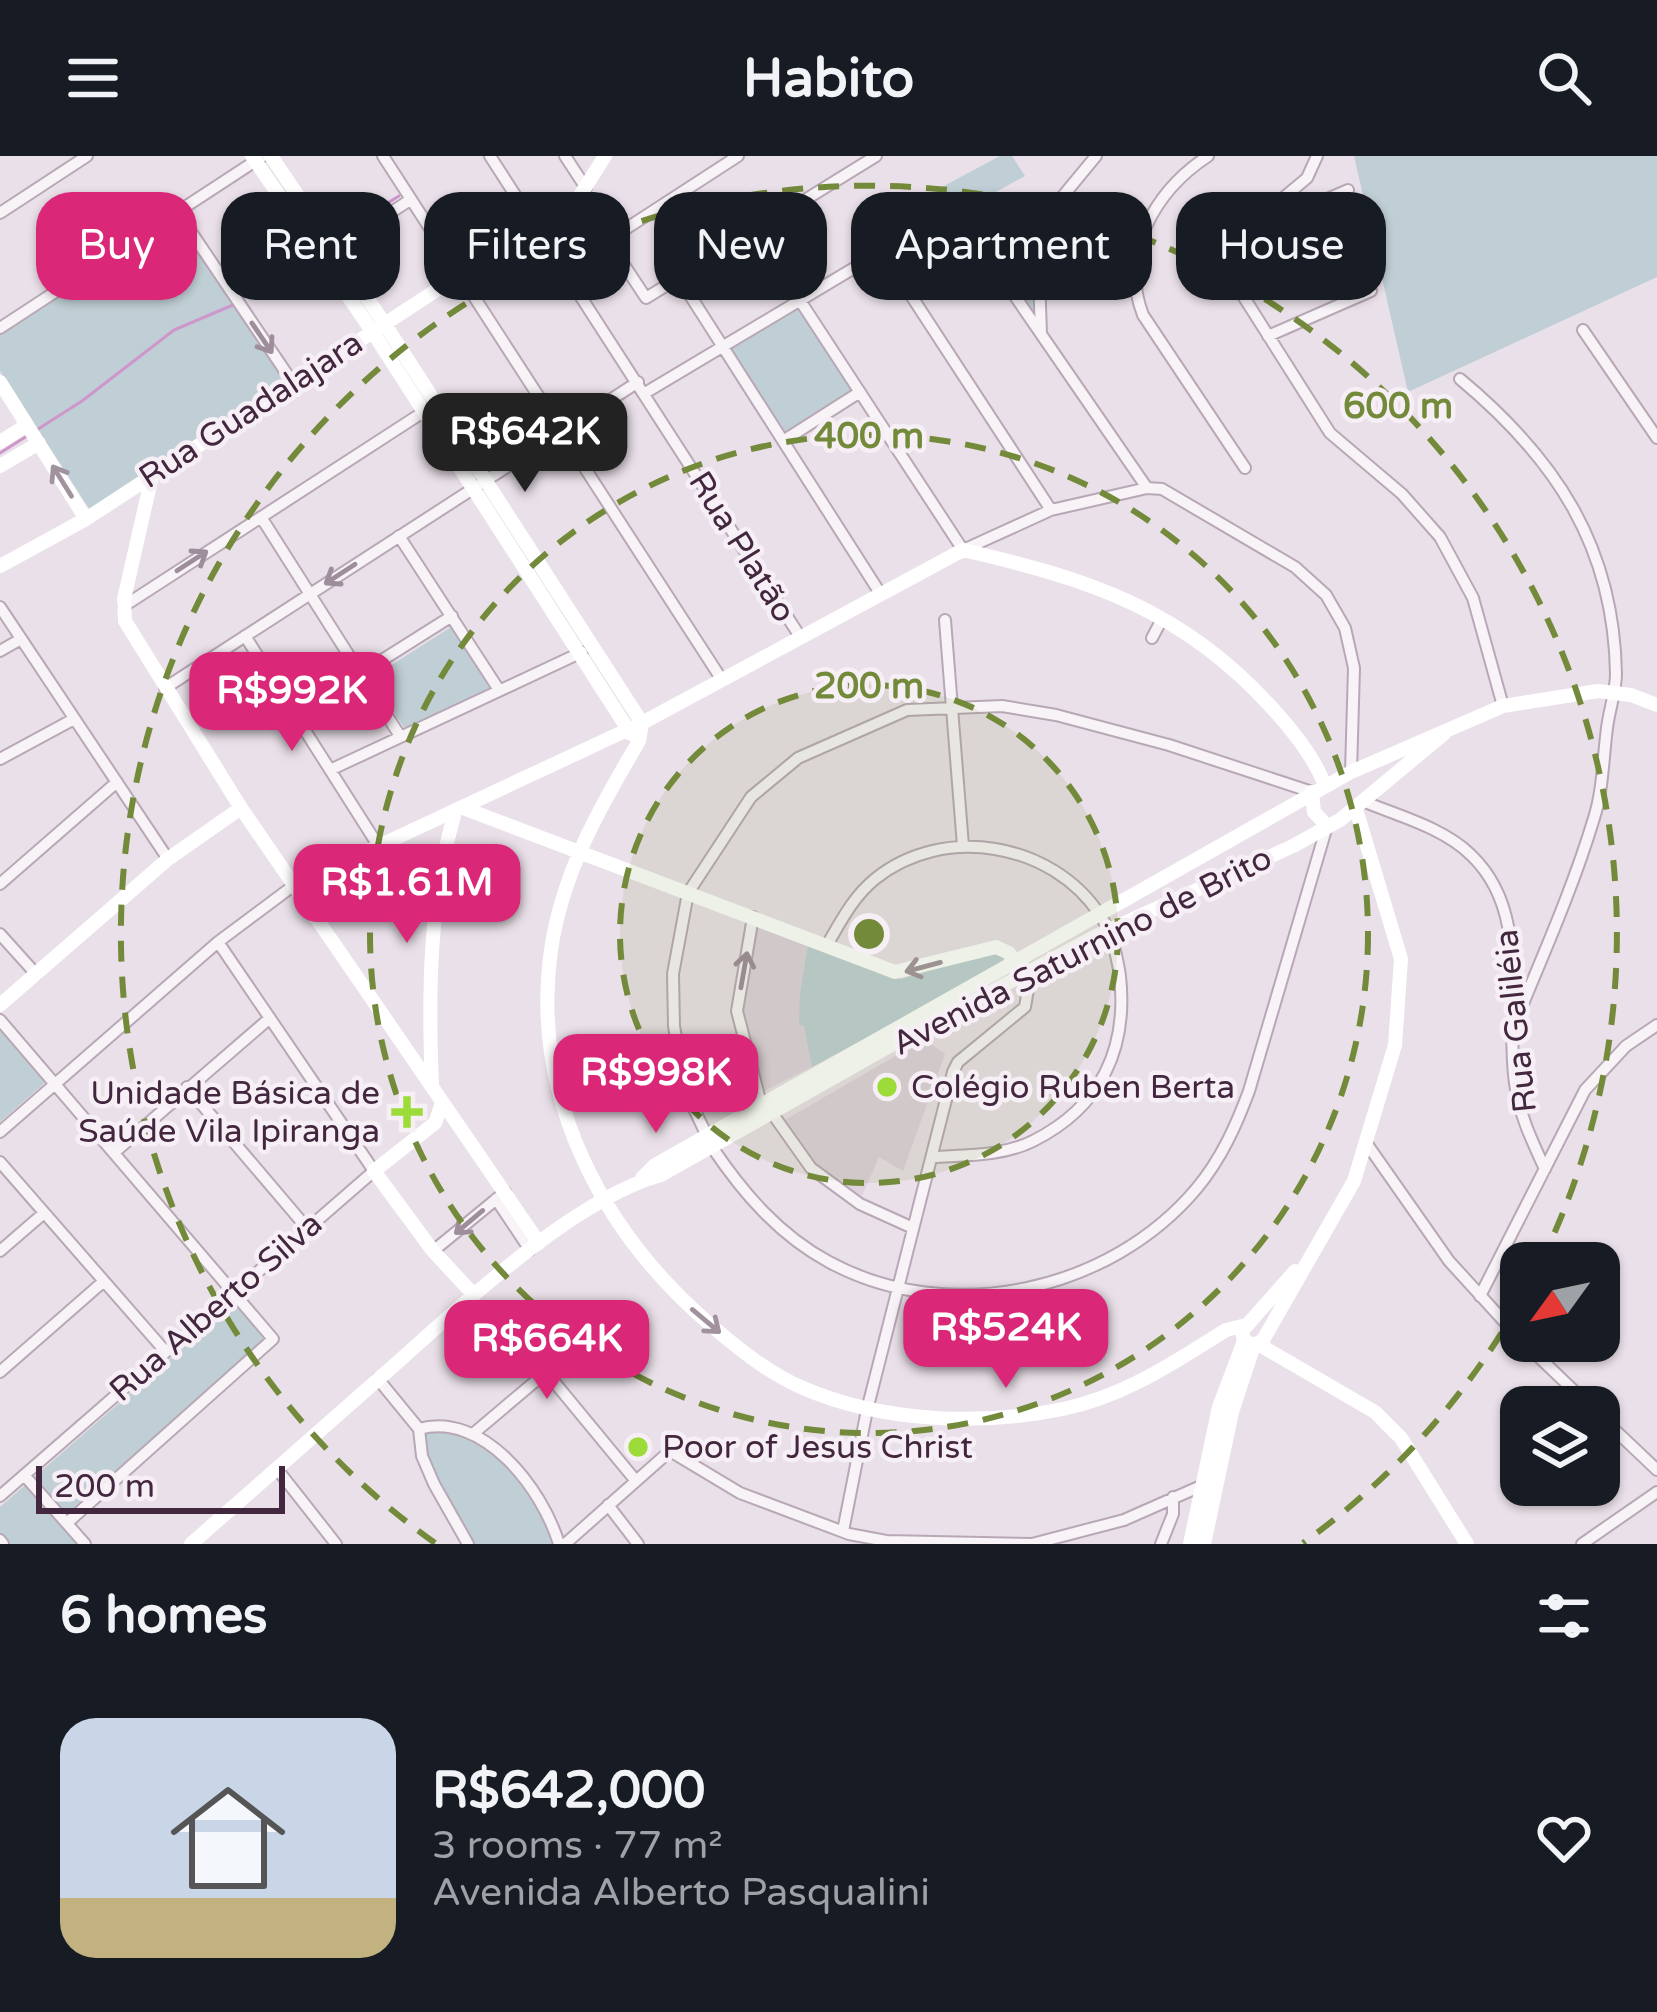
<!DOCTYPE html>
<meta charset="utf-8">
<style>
:root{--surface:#171b24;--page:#20242c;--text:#f1f3f6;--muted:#9ea1a6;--line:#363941;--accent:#db2777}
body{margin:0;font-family:"Varela Round",sans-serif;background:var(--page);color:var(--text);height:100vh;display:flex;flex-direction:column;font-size:45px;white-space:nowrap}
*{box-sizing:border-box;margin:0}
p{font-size:39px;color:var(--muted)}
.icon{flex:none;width:66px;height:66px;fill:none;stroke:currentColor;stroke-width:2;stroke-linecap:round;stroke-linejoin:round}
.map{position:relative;height:1388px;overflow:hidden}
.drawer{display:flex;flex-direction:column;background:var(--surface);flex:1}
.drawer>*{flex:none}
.top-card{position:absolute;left:36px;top:36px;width:1587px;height:108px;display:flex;gap:24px}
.needle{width:78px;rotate:237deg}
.buttons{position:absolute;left:1500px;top:1086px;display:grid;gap:24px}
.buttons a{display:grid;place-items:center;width:120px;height:120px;border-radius:24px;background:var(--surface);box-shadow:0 3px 9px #0004;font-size:60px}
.scale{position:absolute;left:36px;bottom:30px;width:249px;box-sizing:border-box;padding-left:12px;border:6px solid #43273e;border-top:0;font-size:33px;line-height:42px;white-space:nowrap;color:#43273e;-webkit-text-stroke:9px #f7eff6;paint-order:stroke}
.price{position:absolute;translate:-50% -102px;padding:0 27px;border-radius:24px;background:var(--accent);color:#fff;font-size:39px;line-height:78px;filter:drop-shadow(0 3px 6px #0008)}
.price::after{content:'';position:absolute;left:50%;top:72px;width:36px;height:27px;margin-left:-18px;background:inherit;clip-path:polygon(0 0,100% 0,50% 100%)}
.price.current{background:#222;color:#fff}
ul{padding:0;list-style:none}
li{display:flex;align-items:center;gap:36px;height:300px;padding:0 60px}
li+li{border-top:3px solid var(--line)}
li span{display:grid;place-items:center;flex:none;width:336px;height:240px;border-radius:36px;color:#555}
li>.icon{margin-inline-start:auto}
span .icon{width:144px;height:144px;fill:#fffc;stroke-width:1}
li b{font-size:51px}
h2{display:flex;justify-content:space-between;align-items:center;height:144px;padding:0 60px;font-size:51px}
.chip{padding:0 42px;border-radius:36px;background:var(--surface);box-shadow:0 3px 9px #0004;font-size:42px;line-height:108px}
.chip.current{background:var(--accent);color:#fff}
header{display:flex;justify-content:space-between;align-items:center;height:156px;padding:0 60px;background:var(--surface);font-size:54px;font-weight:700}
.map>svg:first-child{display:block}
</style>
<header><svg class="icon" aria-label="menu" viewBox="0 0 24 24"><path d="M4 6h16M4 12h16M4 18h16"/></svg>Habito<svg class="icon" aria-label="search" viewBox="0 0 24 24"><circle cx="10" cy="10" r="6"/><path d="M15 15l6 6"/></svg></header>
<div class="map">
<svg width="1657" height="1388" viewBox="0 0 1657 1388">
<rect width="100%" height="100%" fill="#eae0e9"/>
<!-- built -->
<path fill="#dfd1dd" d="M757,768l51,20 -8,48 12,75 -50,25 -20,-75z
M925,883l20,15 -42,117 -24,-14 -17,39 -46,-32 -33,-43z"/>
<!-- green -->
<path fill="#c0cfd5" d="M1000,0h12l13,20 -29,16 -7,11 -24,7 1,11 -46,4 -12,-20z
M1354,0h303v121l-249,115z
M178,63l107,164 -195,127 -90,-139v-36z
M1033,77l4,90 -50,-71 27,-1z
M798,145l58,89 -71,44 -58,-85z
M451,471l39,61 -85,41 -34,-51z
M808,788l93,35 94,-28 9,5 -1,8 -191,103 -8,-41 -5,-1 1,-33z
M0,869l48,55 -48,42z
M238,1143l31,38 -211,184 19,23h-77v-37z
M444,1270c48,17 101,66 111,118h-84l-46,-87 -3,-26z"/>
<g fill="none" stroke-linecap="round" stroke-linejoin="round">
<!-- stream -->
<path stroke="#ce97cb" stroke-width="3" d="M334,80l65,-40
M241,143l68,-47
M35,275l47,-30 92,-71 59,-25
M0,297l27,-17"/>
<defs>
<path id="street" d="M383,0l339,524
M490,0l309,479
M565,0l21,32
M1096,0l-38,46 -15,36 -4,38 2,58 106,154
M1208,0c-53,35 -89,97 -65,159l102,153
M1317,0l-10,22 -49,41 -24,29 -1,32 97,153 72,61 38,43 33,61 30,108
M579,41l67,101 230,-142
M177,55l116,172
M0,57l87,-57
M1247,78l101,-44
M607,85l131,-85
M882,95l169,259
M329,97l81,-53
M679,122l201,315
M232,136l82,-54
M799,143l164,251 88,-40 96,-22 15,1 133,78 31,28 19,33 9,40 -3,104
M0,172l263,-172
M1583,174l74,108
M1268,180l103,-45
M1460,223c95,79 154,167 156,295 0,17 -7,37 -9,54 -4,30 -4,62 -13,90 -21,70 -51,137 -79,205
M645,237l281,-168c15,-4 30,-6 43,4l72,105
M783,285l77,-49
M261,361l139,219
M399,380l100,154
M124,450l304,-197
M0,451l168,252
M945,464l18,226
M245,480l134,211
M1152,482l10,-19
M0,495l21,-12
M360,518l92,-58
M165,532l473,-306
M0,603l74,-40
M330,614l252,-118
M1365,646c34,14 79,26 106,53 62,59 33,153 44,228 4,31 17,58 30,86
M0,728l117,-102
M753,761l-16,94 24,93
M0,778l36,40
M827,789c14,-24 26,-48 48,-66 68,-55 177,-37 225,36 12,17 17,41 20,61 8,73 -19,131 -87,165 -30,15 -66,14 -99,16
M0,864l273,319 -206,184
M187,931l119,140
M772,957l39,55 49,36 53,24
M0,976l218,-190 75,-56
M707,980l-22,-46 -11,-64 -1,-52 15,-81 63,-96 47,-39 109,-48 95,-4 54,9 113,30 143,47
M1367,988l82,117 72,79
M712,991c31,46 67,88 117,115 120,65 281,30 368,-74 24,-29 39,-62 52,-97l78,-265
M116,995l154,-133
M0,1006l165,189
M496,1043l34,51
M0,1095l44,-38
M433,1095l72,-59
M1480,1140l105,-206 41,-44 31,-21
M1522,1185l69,66
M0,1216l104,-91
M546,1216l90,109
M378,1223l41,50 3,27 12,28 34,60
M1599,1259l58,55
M419,1273c64,-18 123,59 140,115
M474,1277l115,-97
M277,1313l59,75
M24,1319l61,69
M0,1340l374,-325 -156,-229
M608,1349l30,39
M843,1375l24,-121 86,-338 5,-10 67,-55 3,-18 -6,-13
M0,1384l3,4
M565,1388l105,-93 70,42 109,41 37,7 146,3 92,-24 77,-34
M1161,1388l12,-30v-17
M1582,1388l75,-52"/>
</defs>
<!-- street casing -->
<use href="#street" stroke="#b8a8b6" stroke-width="14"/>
<!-- street -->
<use href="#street" stroke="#f8f3f7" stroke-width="10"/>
<!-- secondary -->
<path stroke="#fff" stroke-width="14" d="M252,0l120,175 259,403
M271,0l113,167 258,400
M0,226l86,137
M0,286l27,-17
M0,310l39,-23
M152,320l-28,123 1,22 116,187 298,435
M0,410l86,-47 493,-322 26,-41
M642,567l-3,18c-39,66 -77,132 -88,209 -21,147 52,284 162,377 27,23 57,47 90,61 79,34 176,38 260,21 62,-13 110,-46 163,-79l20,-5
M1312,636l2,20 13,14
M463,652l432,164 101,-25 13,6 10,17
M293,730l349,-163 321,-173c126,29 220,59 310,159 20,22 42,49 52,77
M0,849l168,-146 73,-51
M432,930c-4,-94 -3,-183 23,-274
M442,947l-7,20 -61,48 59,80 41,44
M642,1022l13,-13 696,-393 152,-66 95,-15 33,4 26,10
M1244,1185l10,4 9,-5 91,-159 41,-136 6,-86 -45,-150
M1258,1188l117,68 26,26 66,106
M191,1388c70,-61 139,-122 208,-183 66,-59 177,-163 262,-186l234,-132 203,-108 195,-89 47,-26 106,-88
M1190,1388l29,-137 25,-66 -2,-10 53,-60
M1204,1388l28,-132 22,-67"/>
</g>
<!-- one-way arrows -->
<defs><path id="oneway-shaft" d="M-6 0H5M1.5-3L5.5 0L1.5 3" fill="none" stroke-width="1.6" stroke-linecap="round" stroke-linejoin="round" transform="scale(3)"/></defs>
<g stroke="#9e8d9a">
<use href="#oneway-shaft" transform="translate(262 182) rotate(56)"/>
<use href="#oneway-shaft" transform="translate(192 405) rotate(-33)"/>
<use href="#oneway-shaft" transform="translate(340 418) rotate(147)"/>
<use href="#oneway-shaft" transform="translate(744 814) rotate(-80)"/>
<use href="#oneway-shaft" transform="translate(469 1066) rotate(140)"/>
</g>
<g stroke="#a1939e">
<use href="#oneway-shaft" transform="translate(62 325) rotate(-122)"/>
<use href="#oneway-shaft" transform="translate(923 811) rotate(165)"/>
<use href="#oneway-shaft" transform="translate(706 1165) rotate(40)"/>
</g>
<!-- distance rings -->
<circle cx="869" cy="778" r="249" fill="#748a3b" fill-opacity=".12"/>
<g fill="none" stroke="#748a3b" stroke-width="6" stroke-dasharray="21 15">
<circle cx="869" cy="778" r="249"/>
<circle cx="869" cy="778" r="499"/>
<path d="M1520 1146A748 748 0 0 1 1303 1387M435 1387A748 748 0 1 1 1541 1106"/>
</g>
<!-- markers -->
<g fill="#9cdb39" stroke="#f7eff6" stroke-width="4.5">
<circle cx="887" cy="931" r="12"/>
<path d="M401 938h12v12h12v12h-12v12h-12v-12h-12v-12h12z"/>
<circle cx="638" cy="1291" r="12"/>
</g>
<g text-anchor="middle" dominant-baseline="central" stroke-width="9" stroke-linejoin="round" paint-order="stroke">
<!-- street labels -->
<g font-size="33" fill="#43273e" stroke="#f7eff6">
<text transform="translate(251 254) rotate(-33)">Rua Guadalajara</text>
<text transform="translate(742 391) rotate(58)">Rua Platão</text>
<text transform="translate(1082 795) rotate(-27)">Avenida Saturnino de Brito</text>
<text transform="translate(1516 865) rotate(-96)">Rua Galiléia</text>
<text transform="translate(216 1151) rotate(-41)">Rua Alberto Silva</text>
</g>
<!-- poi labels -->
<g font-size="33" fill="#43273e" stroke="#f7eff6" text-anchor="start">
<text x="911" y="931">Colégio Ruben Berta</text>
<text x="380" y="937" text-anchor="end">Unidade Básica de<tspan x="380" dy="38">Saúde Vila Ipiranga</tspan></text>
<text x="662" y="1291">Poor of Jesus Christ</text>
</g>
</g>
<circle cx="869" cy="778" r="18" fill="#748a3b" stroke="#f7eff6" stroke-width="6"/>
<g font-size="36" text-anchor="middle" font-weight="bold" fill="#748a3b" stroke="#f7eff6" stroke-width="9" stroke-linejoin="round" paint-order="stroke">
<text x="1398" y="262">600 m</text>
<text x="869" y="292">400 m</text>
<text x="869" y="542">200 m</text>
</g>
</svg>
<div class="buttons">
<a><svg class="needle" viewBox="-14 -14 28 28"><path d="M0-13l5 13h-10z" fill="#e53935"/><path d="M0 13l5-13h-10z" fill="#9ea1a6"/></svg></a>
<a><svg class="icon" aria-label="layers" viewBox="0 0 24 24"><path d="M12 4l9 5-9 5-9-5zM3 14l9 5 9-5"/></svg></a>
</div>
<div class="scale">200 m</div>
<b class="price current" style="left:525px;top:339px">R$642K</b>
<b class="price" style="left:292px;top:598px">R$992K</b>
<b class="price" style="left:407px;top:790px">R$1.61M</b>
<b class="price" style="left:656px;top:980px">R$998K</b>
<b class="price" style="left:1006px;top:1235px">R$524K</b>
<b class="price" style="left:547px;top:1246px">R$664K</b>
<div class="top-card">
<a class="chip current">Buy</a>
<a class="chip">Rent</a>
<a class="chip">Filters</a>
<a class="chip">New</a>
<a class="chip">Apartment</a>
<a class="chip">House</a>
</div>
</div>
<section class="drawer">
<h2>6 homes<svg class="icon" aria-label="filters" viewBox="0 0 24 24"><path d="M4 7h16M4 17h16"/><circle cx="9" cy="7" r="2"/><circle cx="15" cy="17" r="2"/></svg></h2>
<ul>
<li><span style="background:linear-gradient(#c9d6e8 75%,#c2b280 0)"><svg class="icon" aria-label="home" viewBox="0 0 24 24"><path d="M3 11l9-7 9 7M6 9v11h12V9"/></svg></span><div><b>R$642,000</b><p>3 rooms · 77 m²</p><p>Avenida Alberto Pasqualini</p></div><svg class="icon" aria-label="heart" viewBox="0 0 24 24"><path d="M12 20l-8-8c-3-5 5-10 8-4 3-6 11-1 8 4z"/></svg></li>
</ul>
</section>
